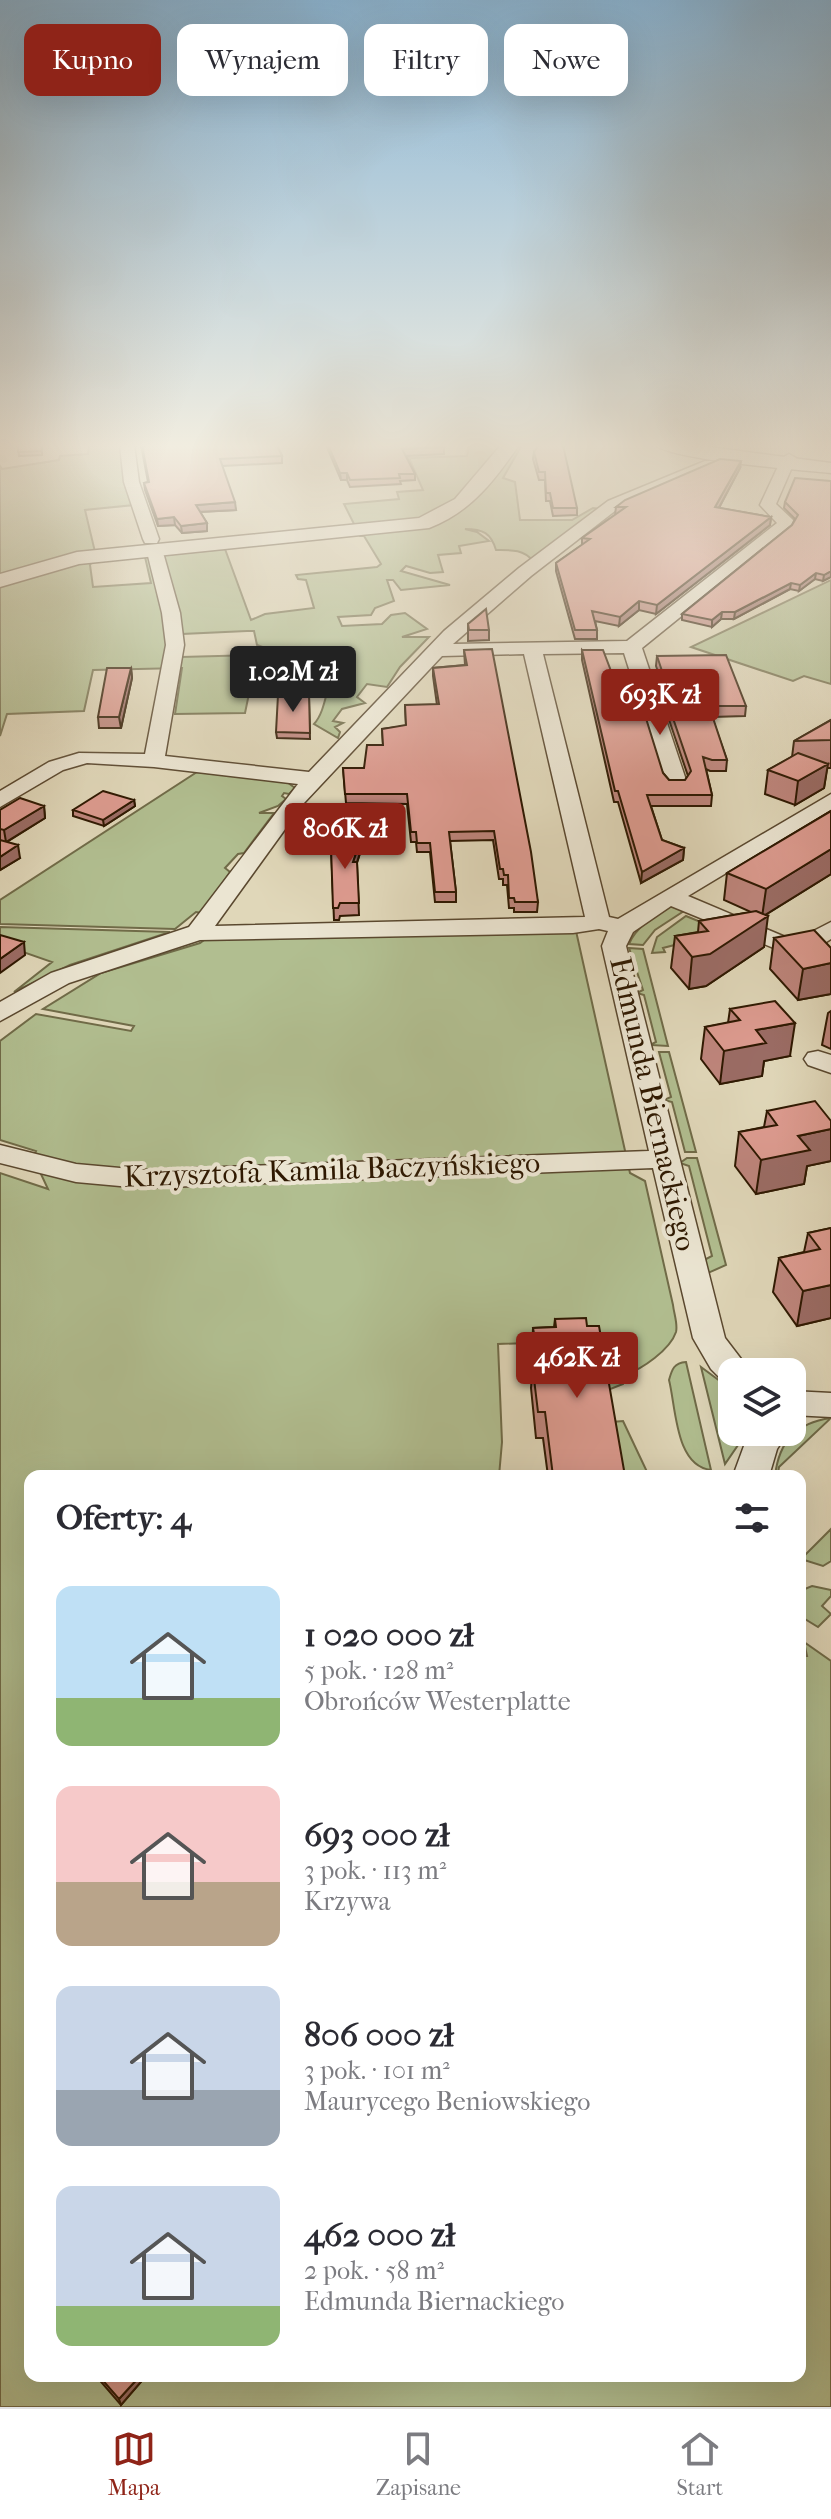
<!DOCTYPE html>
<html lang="pl">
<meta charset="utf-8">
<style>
:root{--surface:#fff;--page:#f2f2f3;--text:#2b2b33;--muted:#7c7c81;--line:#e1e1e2;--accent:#8f2418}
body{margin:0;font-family:"IM FELL French Canon",serif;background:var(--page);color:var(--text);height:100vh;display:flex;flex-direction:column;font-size:30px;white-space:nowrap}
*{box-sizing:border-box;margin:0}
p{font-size:26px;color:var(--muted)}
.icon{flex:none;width:44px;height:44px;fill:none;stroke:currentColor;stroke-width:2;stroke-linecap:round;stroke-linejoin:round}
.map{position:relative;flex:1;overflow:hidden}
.details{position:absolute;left:24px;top:1470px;width:782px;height:912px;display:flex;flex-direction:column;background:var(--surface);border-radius:16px;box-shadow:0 8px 32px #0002}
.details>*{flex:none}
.guide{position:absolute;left:24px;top:24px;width:784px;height:72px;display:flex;gap:16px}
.controls{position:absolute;left:718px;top:1358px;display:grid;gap:16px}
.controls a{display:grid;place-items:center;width:88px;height:88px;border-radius:16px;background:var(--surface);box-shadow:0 8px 32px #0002;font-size:40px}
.price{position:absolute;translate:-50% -68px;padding:0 18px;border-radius:8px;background:var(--accent);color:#fff;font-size:26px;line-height:52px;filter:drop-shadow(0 2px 4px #0008)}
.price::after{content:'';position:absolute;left:50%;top:48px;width:24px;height:18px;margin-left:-12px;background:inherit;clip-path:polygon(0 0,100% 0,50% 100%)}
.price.selected{background:#222;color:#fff}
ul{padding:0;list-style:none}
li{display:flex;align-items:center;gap:24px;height:200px;padding:0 32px}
li span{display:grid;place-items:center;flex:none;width:224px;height:160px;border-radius:16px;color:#555}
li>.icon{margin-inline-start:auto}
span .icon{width:96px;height:96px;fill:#fffc;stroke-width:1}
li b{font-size:34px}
h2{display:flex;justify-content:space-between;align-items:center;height:96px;padding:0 32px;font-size:34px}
.pill{padding:0 28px;border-radius:16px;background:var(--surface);box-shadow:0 8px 32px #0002;font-size:28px;line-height:72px}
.pill.selected{background:var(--accent);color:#fff}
.menu{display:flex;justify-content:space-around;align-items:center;height:112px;border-top:2px solid var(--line);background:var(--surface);font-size:22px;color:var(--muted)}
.menu a{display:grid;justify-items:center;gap:4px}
.menu .selected{color:var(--accent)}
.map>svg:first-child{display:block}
</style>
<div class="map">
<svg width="831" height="2407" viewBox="0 0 831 2407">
<rect width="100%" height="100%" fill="#e0d7b9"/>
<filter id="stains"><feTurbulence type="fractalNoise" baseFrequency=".0025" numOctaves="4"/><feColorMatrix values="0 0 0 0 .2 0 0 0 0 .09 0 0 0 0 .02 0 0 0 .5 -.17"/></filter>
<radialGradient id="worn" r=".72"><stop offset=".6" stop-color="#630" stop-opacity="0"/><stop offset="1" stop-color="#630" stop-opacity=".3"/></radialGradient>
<!-- green -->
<path fill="#b1be90" stroke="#706b48" stroke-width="2" d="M123,445l11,60 -49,5 11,46 -6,9 3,22 58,-4 -6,-26 80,-8 26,71 14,-6 49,-6 -8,-28 -8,-1 -2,-4 81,-8 4,-3 -17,-28h-4l-16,-32 55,-5 -2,-7 26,-2 -14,-32 58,-2 2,-11h53l-19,33 12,4 5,38h52l21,-12 8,1 -68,52c-10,-12 -22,-11 -37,-11 -5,-17 -13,-21 -31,-21l12,3 12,9 -30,5 2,7 -23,2 5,17 -13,1 -24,-7 -5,5 49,14 -49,5 -8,-10h-6l7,21 -19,7 -4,7 -33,2 4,9 40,-2 9,-9 14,-2 22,16 -25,8h27l-29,30 -13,20 -20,-3 -10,13 8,6 -23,6 -9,12 10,2 -8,4 5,5 -2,6 -24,-14c12,-13 12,-38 21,-55l-26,-19 -41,-1 -11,-4 -3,-14h-7l-65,3 -1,23 76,-2 -12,58 -70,1 7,-46 -89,2 -9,41 -77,3 -7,22v-270l2,3 57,-9 1,-4 28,-2 1,-8z
M831,580v104l-27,-8 -11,5 -102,-34z
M197,772l90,10 8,6 -6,6 -5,-1 -2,3 4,3 -8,7 -19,7h15l-30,40 -6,1 -13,14 5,4 -28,41 -6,-1 -21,17 -175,-5v-24z
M674,904l13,5 -32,21 -12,15 -14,-1c8,-19 28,-29 45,-40z
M686,916l39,16 -62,16 2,4 -13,1 5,-16z
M574,922l56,251 15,8 28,124c1,9 5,19 3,27 -6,18 -34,37 -51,43l-2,9 -15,6 -22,-49 -88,3 4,98 -3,34h-469v900h770v-720h7l-3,-14 27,19v746h-831v-1234l48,16 -15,-32 3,-6 -36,-11v-99l36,-27 95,17 3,-5 -91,-17 58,-36 99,-30 16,-12z
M0,927l170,5 -100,33 -56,27 38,-30 -52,-18z
M629,948l14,1 25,97 -18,-1 6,-3 -12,-47 -7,-2 6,-3z
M659,1052h10l27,100h-11l-13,-50 -8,-2 7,-3z
M687,1158h10l29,107 -18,8 -4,-13 8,-4 -23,-90 -9,-3z
M686,1362l25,108c-36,-4 -35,-63 -42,-90 3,-11 5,-17 17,-18z
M701,1367l31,23v42h15l-22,32z
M831,1418l-52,49 -1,6 5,3h-8c4,-35 21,-53 56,-58z
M623,1421l26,55h-28l-9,-54z
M831,1529v32l-8,5 -22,-7z
M812,1586l19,4v6l-9,10 9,8 -13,13 -18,-11v-25z"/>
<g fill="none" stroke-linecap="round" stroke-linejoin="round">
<defs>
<path id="minor" d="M120,445h14l5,37 20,57 -2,4h-12l-2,-4 -19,-57z
M789,454l7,4 -20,46 18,17 -5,8 -147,119 45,135 -3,5h-16l-3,-5 -41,-130 -81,1 66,263 9,2 213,-125v16l-143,86 102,43h8l33,-17v17l-19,12 -26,2 -115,-47 -38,26 -7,14 99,392 26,34h-19v11l-10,-3 -11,-11 -18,-31 -40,-170 -511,20 -66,-6 -76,-19v-18l76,19 66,6 507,-19 -47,-205 6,-15 -9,-2 -26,4 -373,7 -131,43 -69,38v-19l51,-29 138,-46 109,-143 -144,-17 -67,-4 -24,7 -63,37v-16l49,-29 30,-9 66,1 21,-109 -4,-32 -14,-57 2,-4h12l2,4 16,57 4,32 -19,111 144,16 135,-141 75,-63 89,-67 97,-40h10v6l-95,40 -89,69 -78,68 174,-3 150,-118 -17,-18 22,-47zM524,654l61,263 -370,9 89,-123 138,-147z
M818,1051l13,4v18l-23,-8 -4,-6 4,-6z
M792,1391l39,2v24l-39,-2z
M752,1432h36l-11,17 -8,27h-36l11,-30z"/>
<path id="tertiary" d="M501,445h18c-25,36 -48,67 -90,83l-350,36 -79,23v-13l77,-22 342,-34 36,-19z
M655,445h39l137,18v10c-30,-3 -159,-13 -176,-28z"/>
</defs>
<!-- minor casing -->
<use href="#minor" stroke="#5a482f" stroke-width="3"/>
<!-- tertiary casing -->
<use href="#tertiary" stroke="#5a482f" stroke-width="3"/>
<!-- minor -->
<use href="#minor" fill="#ebe5d2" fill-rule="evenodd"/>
<!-- tertiary -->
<use href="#tertiary" fill="#ebe5d2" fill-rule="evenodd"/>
</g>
<!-- wall -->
<path fill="#be857c" stroke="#2e1801" stroke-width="2" d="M18,445h24v10l-23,1z
M141,445h136l5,11v7l-60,3 14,44 -36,2 7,11v8l-25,2 -7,-8 -17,1 -13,-36 -1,-7 4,-1z
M326,445h116l2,2v7l-38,2 9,18v6l-15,1 1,3 -51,3 -3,-7h-6z
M534,452l43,56v7l-24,1 -3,-15h-4l-1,-21h-6l-6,-21z
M740,468l-21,40 52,9 -1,8 -114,89 -17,-4 -20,16 -24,-5 2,9v9h-22l-19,-68v-8l26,-18v-7l33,-23 1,-8z
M831,481v96l-8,4 -8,-2 -16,12 -9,-2 -56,30h-13l-9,8 -30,-7v-6l110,-89 3,-6 -11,-11 1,-6z
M468,624l21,6v10l-21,1z
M464,650l74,252 -1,10h-23v-4h-5l-2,-23h-4v-6h-4l-6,-39 -43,1 6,51v10h-21l-5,-50h-13l-1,-10h-5l-4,-38 -61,-1 -3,-35h21l19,-23 -1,-16 24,-3 -1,-21h32l-4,-29v-8l32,-3z
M582,650l34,34 47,89 6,7h16l3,-4 -28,-83 2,-10 -6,-17 1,-10 89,50 -1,10 -33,1 15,43 -1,11h-16l-4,-2 6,26 -1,11h-60l11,34 22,8 -1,12 -42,23 -23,-81h-4l-32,-142z
M131,668l1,10 -11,50h-22l-1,-11z
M309,695l1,44 -33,-1 -1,-6z
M831,720v48h-4l-3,20 -29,17 -30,-11 3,-24 24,-13 2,-16z
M134,800l1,6 -31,20 -31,-10v-6z
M44,806l1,12 -38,24 13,16 -20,12v-60z
M831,811v63l-66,41 -1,32 -58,39 -17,3 -18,-21 4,-32 23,-4 1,-11 52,-9 -27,-12 3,-27z
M331,847l30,3 -4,13 2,52 -19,1 -1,4h-5z
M774,938l57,10v46l-33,6 -28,-31z
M730,1009l60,47 -26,5 -2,15 -42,8 -19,-25 4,-32 23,-4z
M831,1011v38l-9,-4 6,-32z
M767,1111l64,50 -24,5 -3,18 -48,10 -21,-28 4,-34 25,-5z
M831,1228v90l-34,8 -24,-34 6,-34 25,-6 4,-19z
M555,1319l32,7 38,150h-77l-5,-38h-7l-5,-50 2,-26 -1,-8 1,-26 21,-1z
M96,2376h50l-25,29z"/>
<!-- shaded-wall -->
<path fill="#9b6c65" stroke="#2e1801" stroke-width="2" d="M741,461l-1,7 -25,47v-8z
M340,473h7v7h-6z
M235,502l1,8 -39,2 -1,-7z
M174,517l1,8 -17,1 -1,-7z
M771,517l-1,8 -114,89 1,-9z
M207,523v8l-25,2 -1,-7z
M831,571v6l-8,4 1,-6z
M816,573l-1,6 -16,12 1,-6z
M791,583l-1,6 -56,30 1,-7z
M639,601v9l-20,16 1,-9z
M722,612l-1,7 -9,8v-7z
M131,668l1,10 -11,50 -2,-11z
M828,764l-4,24 -29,17 3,-24z
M134,800l1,6 -31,20 -1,-6z
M44,806l1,12 -39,24 -2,-12z
M361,838v12l-8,24v-12z
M18,845l2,13 -20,12v-13z
M684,848l-1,12 -42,23 1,-11z
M831,849v25l-69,43 4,-28z
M768,916l-4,31 -58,39 -17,3 3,-32z
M24,942l1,13 -25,18v-14z
M831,963v31l-33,6 5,-31z
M795,1023l-5,33 -26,5 -2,15 -42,8 4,-33 32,-21z
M831,1129v32l-24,5 -3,18 -48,10 5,-34 37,-24z
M831,1285v33l-34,8 6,-35z
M140,2376h6l-25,29 -2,-6z"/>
<!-- building -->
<path fill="#dd9b90" stroke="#2e1801" stroke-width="2" d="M18,445h24v6l-24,1z
M142,445h135l5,11 -62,3 15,43 -39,3 11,18 -26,3 -7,-9 -17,2 -13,-36 5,-1z
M328,445h114l2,2 -42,2 13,25h-16l1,4 -50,2 -3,-7h-7z
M539,445h24l14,63h-24l-3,-15h-4l-1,-21h-6l-5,-20z
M720,459l21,2 -26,46 56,10 -114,88 -18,-4 -19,16 -28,-6 5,19h-22l-19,-67 34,-24 -8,-1 44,-31h-10l9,-7z
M795,478l36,3v90l-7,4 -8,-2 -16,12 -9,-2 -56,29h-13l-10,8 -30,-6 110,-89 6,-10 -13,-13z
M486,609l3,21h-20l-1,-6z
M492,649l39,203 7,50h-23l-1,-4h-5l-1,-23h-4l-1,-6h-3l-6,-38 -45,1 7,60h-21l-5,-49h-13l-1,-11h-5l-4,-38h-62l-2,-26h21l3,-23h16l-1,-16 24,-4 -1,-20 34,-1 -6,-36 34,-3 -3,-15z
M582,650h21l13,34 19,-1 28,90 6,7h16l6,-9 -30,-88h5l-9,-27 69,-1 20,51h-37l18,54h-15l-9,-3 9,38h-65l15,45 22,8 -42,24 -24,-81h-3z
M107,668h24l-12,49h-21z
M278,695h31l1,38 -34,-1z
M831,720v20l-37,1z
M798,753l30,11 -30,17 -30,-11z
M103,791l31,9 -31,20 -30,-10z
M20,798l24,8 -40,24 -4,-1v-19z
M831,811v38l-65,40 -39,-16z
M335,836l26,2 -8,24h4l2,41h-19l-2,5h-5l-2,-61z
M0,840l18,5 -18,12z
M756,911l12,5 -58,38 -18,3 -17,-21 33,-5 -9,-10z
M814,930l17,18v15l-28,6 -29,-31z
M0,935l24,7 -24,17z
M775,1001l20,22 -39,7 10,13 -42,8 -19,-24 35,-7 -10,-11z
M815,1101l16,20v8l-33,7 12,14 -49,10 -22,-28 38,-7 -10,-14z
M831,1228v57l-28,6 -24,-33 41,-9 -12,-16z
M586,1318l1,8h12l26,150h-72l-8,-64h-7l-6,-50h7l-6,-34 23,-1 -1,-8z
M99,2376h41l-21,23z"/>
<!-- sky -->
<linearGradient id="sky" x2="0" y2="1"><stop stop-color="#88b5d6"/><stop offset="0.57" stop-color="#f1ede0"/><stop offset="1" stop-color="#f1ede0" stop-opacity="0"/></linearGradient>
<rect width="831" height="782" fill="url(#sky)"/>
<g text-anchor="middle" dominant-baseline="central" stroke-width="8" stroke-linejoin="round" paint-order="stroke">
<!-- street labels -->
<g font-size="30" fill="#2e1801" stroke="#ebe5d2">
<text transform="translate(653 1104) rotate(77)">Edmunda Biernackiego</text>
<text transform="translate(332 1170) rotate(-2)">Krzysztofa Kamila Baczyńskiego</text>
</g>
</g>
<rect width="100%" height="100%" filter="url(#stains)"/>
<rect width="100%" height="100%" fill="url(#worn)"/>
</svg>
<div class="controls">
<a><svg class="icon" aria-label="layers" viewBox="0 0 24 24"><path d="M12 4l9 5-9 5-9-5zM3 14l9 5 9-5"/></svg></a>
</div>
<b class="price selected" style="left:293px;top:714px">1.02M zł</b>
<b class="price" style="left:660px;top:737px">693K zł</b>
<b class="price" style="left:345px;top:871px">806K zł</b>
<b class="price" style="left:577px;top:1400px">462K zł</b>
<div class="guide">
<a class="pill selected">Kupno</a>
<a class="pill">Wynajem</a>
<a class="pill">Filtry</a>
<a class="pill">Nowe</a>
</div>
<section class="details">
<h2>Oferty: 4<svg class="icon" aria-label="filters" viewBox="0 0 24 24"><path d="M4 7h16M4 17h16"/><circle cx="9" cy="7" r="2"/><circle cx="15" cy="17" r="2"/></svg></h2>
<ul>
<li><span style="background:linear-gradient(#bfe0f5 70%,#8fb573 0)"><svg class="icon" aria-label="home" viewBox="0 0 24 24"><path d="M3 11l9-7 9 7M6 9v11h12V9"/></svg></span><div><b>1 020 000 zł</b><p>5 pok. · 128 m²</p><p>Obrońców Westerplatte</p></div></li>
<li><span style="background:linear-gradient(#f6c9c9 60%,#b9a48a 0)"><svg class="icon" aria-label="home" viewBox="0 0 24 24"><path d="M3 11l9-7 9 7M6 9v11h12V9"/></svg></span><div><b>693 000 zł</b><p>3 pok. · 113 m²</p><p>Krzywa</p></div></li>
<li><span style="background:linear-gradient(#c9d6e8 65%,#9aa5b1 0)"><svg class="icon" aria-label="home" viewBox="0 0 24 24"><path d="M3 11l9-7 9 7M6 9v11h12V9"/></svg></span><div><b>806 000 zł</b><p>3 pok. · 101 m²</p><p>Maurycego Beniowskiego</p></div></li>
<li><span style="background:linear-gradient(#c9d6e8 75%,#8fb573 0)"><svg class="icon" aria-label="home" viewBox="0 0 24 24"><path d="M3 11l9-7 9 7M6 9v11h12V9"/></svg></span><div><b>462 000 zł</b><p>2 pok. · 58 m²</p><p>Edmunda Biernackiego</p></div></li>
</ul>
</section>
</div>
<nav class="menu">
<a class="selected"><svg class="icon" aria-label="map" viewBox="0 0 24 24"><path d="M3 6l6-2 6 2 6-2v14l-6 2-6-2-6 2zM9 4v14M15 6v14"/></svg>Mapa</a>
<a><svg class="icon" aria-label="saved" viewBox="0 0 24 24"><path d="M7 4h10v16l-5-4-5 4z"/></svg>Zapisane</a>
<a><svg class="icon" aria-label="home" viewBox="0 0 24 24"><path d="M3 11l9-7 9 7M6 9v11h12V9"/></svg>Start</a>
</nav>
